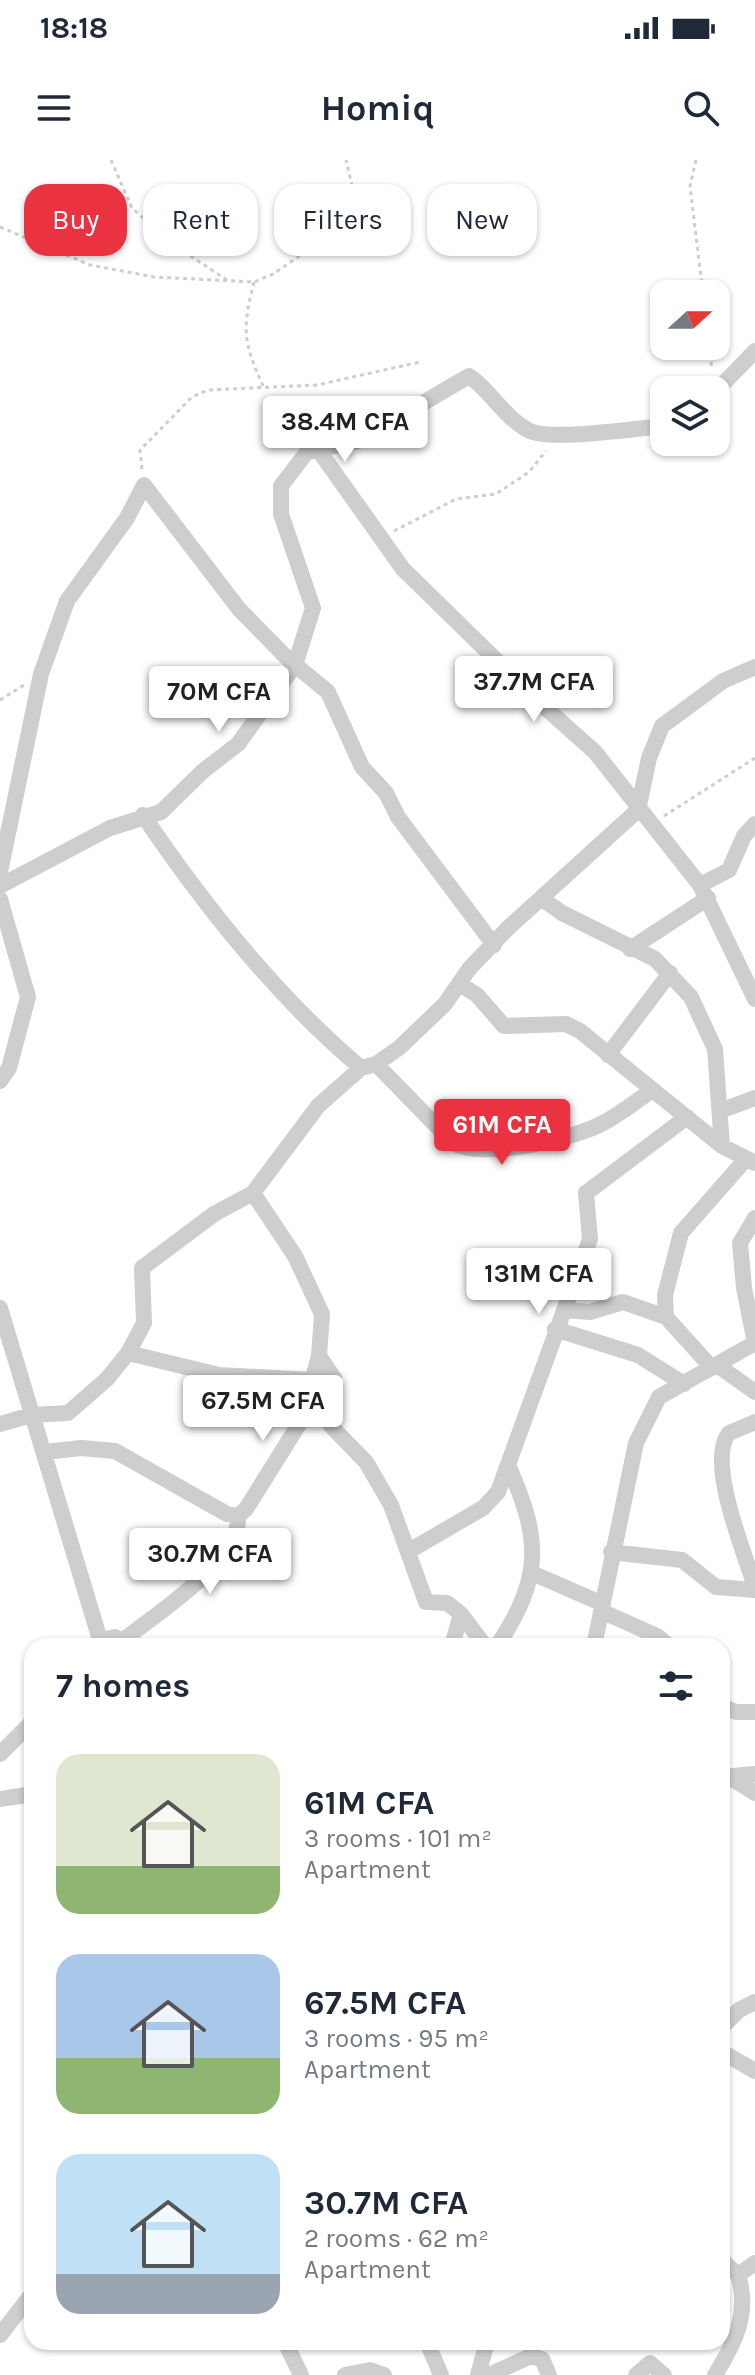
<!DOCTYPE html>
<meta charset="utf-8">
<style>
:root{--surface:#fff;--page:#f2f2f3;--text:#1f2937;--muted:#747a83;--accent:#ea3241}
body{margin:0;font-family:Karla,sans-serif;background:var(--page);color:var(--text);height:100vh;display:flex;flex-direction:column;font-size:30px;white-space:nowrap}
*{box-sizing:border-box;margin:0}
p{font-size:26px;color:var(--muted)}
.icon{flex:none;width:44px;height:44px;fill:none;stroke:currentColor;stroke-width:2;stroke-linecap:round;stroke-linejoin:round}
.map{position:relative;flex:1;overflow:hidden}
.panel{position:absolute;left:24px;top:1478px;width:706px;height:712px;display:flex;flex-direction:column;background:var(--surface);border-radius:24px;box-shadow:0 2px 6px #0004}
.panel>*{flex:none}
.top-card{position:absolute;left:24px;top:24px;width:708px;height:72px;display:flex;gap:16px}
.needle{width:52px;rotate:69deg}
.buttons{position:absolute;left:650px;top:120px;display:grid;gap:16px}
.buttons a{display:grid;place-items:center;width:80px;height:80px;border-radius:16px;background:var(--surface);box-shadow:0 2px 6px #0004;font-size:40px}
.price{position:absolute;translate:-50% -68px;padding:0 18px;border-radius:8px;background:#fff;color:#222;font-size:26px;line-height:52px;filter:drop-shadow(0 2px 4px #0008)}
.price::after{content:'';position:absolute;left:50%;top:48px;width:24px;height:18px;margin-left:-12px;background:inherit;clip-path:polygon(0 0,100% 0,50% 100%)}
.price.selected{background:var(--accent);color:#fff}
ul{padding:0;list-style:none}
li{display:flex;align-items:center;gap:24px;height:200px;padding:0 32px}
li span{display:grid;place-items:center;flex:none;width:224px;height:160px;border-radius:24px;color:#555}
li>.icon{margin-inline-start:auto}
span .icon{width:96px;height:96px;fill:#fffc;stroke-width:1}
li b{font-size:34px}
h2{display:flex;justify-content:space-between;align-items:center;height:96px;padding:0 32px;font-size:34px}
.pill{padding:0 28px;border-radius:24px;background:var(--surface);box-shadow:0 2px 6px #0004;font-size:28px;line-height:72px}
.pill.selected{background:var(--accent);color:#fff}
.status{display:flex;justify-content:space-between;align-items:center;height:56px;padding:0 40px;background:var(--surface);direction:ltr}
.status svg{height:22px;fill:currentColor}
header{display:flex;justify-content:space-between;align-items:center;height:104px;padding:0 32px;background:var(--surface);font-size:36px;font-weight:700}
.map>svg:first-child{display:block}
</style>
<div class="status"><b>18:18</b><svg viewBox="0 0 49 12"><path d="M0 12V9h3v3zM5 12V6h3v6zM10 12V3h3v9zM15 12V0h3v12zM26 1h20v11H26zM47 4h2v5h-2z"/></svg></div>
<header><svg class="icon" aria-label="menu" viewBox="0 0 24 24"><path d="M4 6h16M4 12h16M4 18h16"/></svg>Homiq<svg class="icon" aria-label="search" viewBox="0 0 24 24"><circle cx="10" cy="10" r="6"/><path d="M15 15l6 6"/></svg></header>
<div class="map">
<svg width="755" height="2215" viewBox="0 0 755 2215">
<rect width="100%" height="100%" fill="#fff"/>
<g fill="none" stroke-linecap="round" stroke-linejoin="round">
<!-- path -->
<path stroke="#cecece" stroke-width="3" stroke-dasharray="4 4" stroke-linecap="butt" d="M111,0l21,48 39,35 56,37
M696,0l-6,26 13,108
M0,67l90,38 64,12 100,5 19,-8 63,-43 17,-41 -7,-30
M254,122c-12,48 -11,59 9,104
M709,186l3,24
M142,309l-2,-19 52,-53 16,-7 109,-5 103,-23
M394,371l62,-32 40,-5 33,-22 17,-21
M0,540l24,-15
M664,656l91,-58"/>
<!-- street -->
<path stroke="#cecece" stroke-width="16" d="M716,231l39,-40
M317,288l86,121 137,134 55,49 105,133 55,114
M143,655c62,92 134,182 218,253
M0,712l41,-198 26,-73 60,-83 17,-33 95,124 49,50 40,33 34,75 24,26 12,24 96,128
M700,725l29,-15 15,-34 11,-12
M0,726l110,-58 51,-16 42,-41 35,-27 57,-79 18,-57 -32,-94v-28l26,-34 51,-11 111,-65c17,10 37,43 59,54 21,12 108,-2 136,-4
M541,738l21,15 93,46 36,38 24,52 7,97
M0,739l28,98 -19,71 -9,13
M630,789l78,-51
M461,825l16,10 27,31 62,-2 14,7 142,115 33,17
M608,895l62,-82
M376,904l77,79c30,17 122,-4 152,-21 16,-9 32,-21 47,-32
M720,951l35,-13
M0,1148l100,332 15,-3 10,9
M564,1150l26,2 33,-10 43,15 46,51
M666,1157l-1,-22 16,-62 65,-74
M555,1169l83,26 46,29
M128,1193l91,22 93,5
M319,1196l15,22 -7,38 4,10 35,36 25,43 35,97 21,1 14,11 24,32
M717,1205l38,27
M755,1262l-26,11c-23,28 16,121 26,154
M0,1264l31,-9 37,-2 39,-34 21,-26 16,-30 -2,-55 72,-54 39,-21 65,-87 43,-38 15,-4 23,-16 46,-44 24,-35 39,-41 130,-118 11,-52 13,-32 61,-45 32,-14
M45,1292l36,-4 34,3 112,63 11,2 8,-7 55,-88 18,-65 3,-42 -27,-58 -42,-63
M409,1391l74,-43 15,-16 92,-253 -4,-46 101,-76
M611,1392l71,8 34,27 39,3
M532,1413l71,31
M601,1451l56,25 12,10
M121,1482c33,-27 120,-81 117,-126
M452,1486l9,-32
M497,1486c46,-69 44,-107 11,-181
M594,1486l42,-203 23,-46 96,-54 -11,-55 -4,-45 15,-25
M722,1546l14,6h19
M0,1594l32,-32
M722,1617l33,-3
M731,1618l24,15
M0,1639l32,-5
M722,1867l17,-17 16,-8
M722,1892l33,19
M722,2100l16,15 17,-12
M0,2175l32,-41
M285,2182l16,33
M427,2182l14,33
M345,2215l25,-5 14,5
M478,2215l9,-33
M489,2215l42,-19 11,3 7,16
M636,2215l14,-12 14,12
M715,2215c20,-32 35,-62 23,-100"/>
</g>
</svg>
<div class="buttons">
<a><svg class="needle" viewBox="-14 -14 28 28"><path d="M0-13l5 13h-10z" fill="#e53935"/><path d="M0 13l5-13h-10z" fill="#747a83"/></svg></a>
<a><svg class="icon" aria-label="layers" viewBox="0 0 24 24"><path d="M12 4l9 5-9 5-9-5zM3 14l9 5 9-5"/></svg></a>
</div>
<b class="price" style="left:345px;top:304px">38.4M CFA</b>
<b class="price" style="left:534px;top:564px">37.7M CFA</b>
<b class="price" style="left:219px;top:574px">70M CFA</b>
<b class="price selected" style="left:502px;top:1007px">61M CFA</b>
<b class="price" style="left:539px;top:1156px">131M CFA</b>
<b class="price" style="left:263px;top:1283px">67.5M CFA</b>
<b class="price" style="left:210px;top:1436px">30.7M CFA</b>
<div class="top-card">
<a class="pill selected">Buy</a>
<a class="pill">Rent</a>
<a class="pill">Filters</a>
<a class="pill">New</a>
</div>
<section class="panel">
<h2>7 homes<svg class="icon" aria-label="filters" viewBox="0 0 24 24"><path d="M4 7h16M4 17h16"/><circle cx="9" cy="7" r="2"/><circle cx="15" cy="17" r="2"/></svg></h2>
<ul>
<li><span style="background:linear-gradient(#dfe7d0 70%,#8fb573 0)"><svg class="icon" aria-label="home" viewBox="0 0 24 24"><path d="M3 11l9-7 9 7M6 9v11h12V9"/></svg></span><div><b>61M CFA</b><p>3 rooms · 101 m²</p><p>Apartment</p></div></li>
<li><span style="background:linear-gradient(#a9c7e8 65%,#8fb573 0)"><svg class="icon" aria-label="home" viewBox="0 0 24 24"><path d="M3 11l9-7 9 7M6 9v11h12V9"/></svg></span><div><b>67.5M CFA</b><p>3 rooms · 95 m²</p><p>Apartment</p></div></li>
<li><span style="background:linear-gradient(#bfe0f5 75%,#9aa5b1 0)"><svg class="icon" aria-label="home" viewBox="0 0 24 24"><path d="M3 11l9-7 9 7M6 9v11h12V9"/></svg></span><div><b>30.7M CFA</b><p>2 rooms · 62 m²</p><p>Apartment</p></div></li>
</ul>
</section>
</div>
